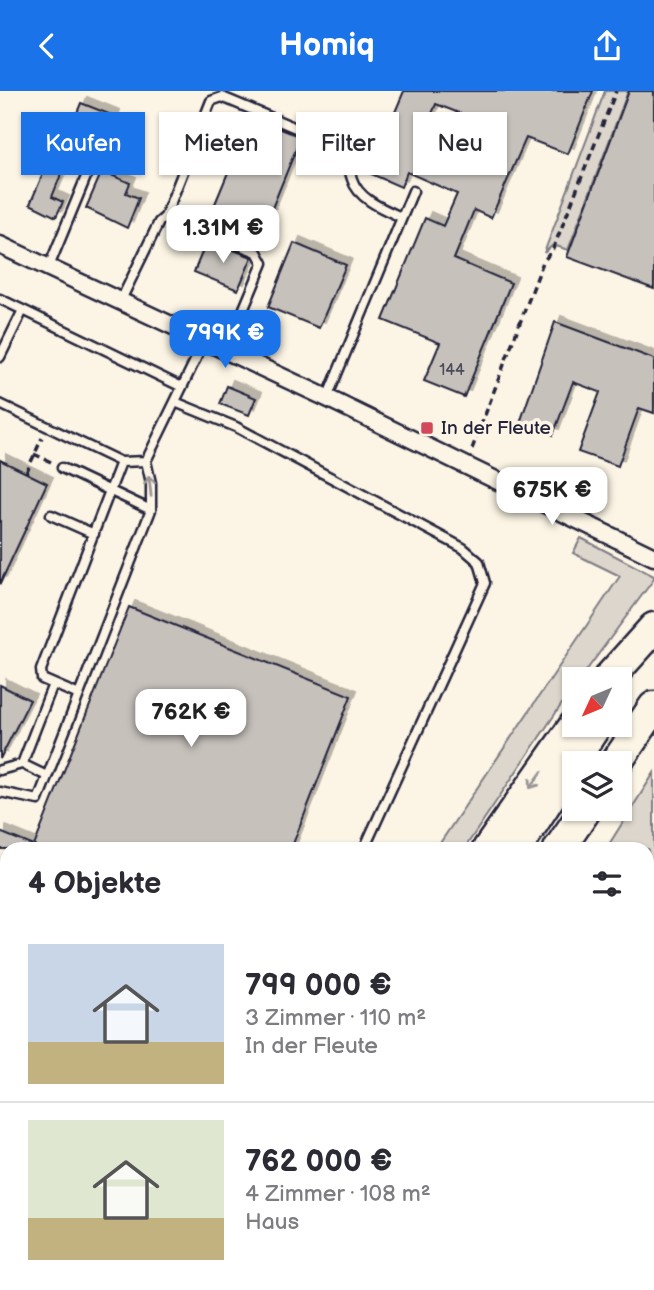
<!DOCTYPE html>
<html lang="de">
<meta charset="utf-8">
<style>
:root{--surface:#fff;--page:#f2f2f3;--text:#2b2b33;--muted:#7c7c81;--line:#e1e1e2;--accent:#1a73e8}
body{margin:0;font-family:"Balsamiq Sans",sans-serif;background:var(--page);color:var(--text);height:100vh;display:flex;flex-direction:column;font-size:26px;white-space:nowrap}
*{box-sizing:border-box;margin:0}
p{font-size:23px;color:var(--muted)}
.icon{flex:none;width:38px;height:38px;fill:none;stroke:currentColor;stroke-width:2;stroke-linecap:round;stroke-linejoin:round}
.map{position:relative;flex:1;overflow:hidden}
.drawer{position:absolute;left:0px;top:751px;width:654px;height:450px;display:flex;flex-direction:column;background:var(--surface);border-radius:21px 21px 0 0;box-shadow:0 2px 5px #0004}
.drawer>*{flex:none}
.guide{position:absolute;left:21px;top:21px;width:612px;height:63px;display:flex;gap:14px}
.needle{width:46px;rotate:226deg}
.fabs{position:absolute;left:562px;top:576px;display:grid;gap:14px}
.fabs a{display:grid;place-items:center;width:70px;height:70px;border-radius:0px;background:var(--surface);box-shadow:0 2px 5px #0004;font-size:35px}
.price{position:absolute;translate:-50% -60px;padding:0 16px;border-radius:14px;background:#fff;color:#222;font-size:23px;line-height:46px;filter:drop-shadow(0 2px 4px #0008)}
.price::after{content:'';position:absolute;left:50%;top:42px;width:21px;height:16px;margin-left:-10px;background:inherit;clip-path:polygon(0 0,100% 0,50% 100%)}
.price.on{background:var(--accent);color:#fff}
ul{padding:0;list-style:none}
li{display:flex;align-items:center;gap:21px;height:175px;padding:0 28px}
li+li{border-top:2px solid var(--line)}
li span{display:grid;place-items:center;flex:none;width:196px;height:140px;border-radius:0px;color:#555}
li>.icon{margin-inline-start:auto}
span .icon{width:84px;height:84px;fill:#fffc;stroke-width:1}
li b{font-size:30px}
h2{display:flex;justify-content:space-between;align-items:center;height:84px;padding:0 28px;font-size:30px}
.pill{padding:0 24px;border-radius:0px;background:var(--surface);box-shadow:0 2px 5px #0004;font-size:24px;line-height:63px}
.pill.on{background:var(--accent);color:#fff}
header{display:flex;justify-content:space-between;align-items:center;height:91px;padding:0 28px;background:var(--accent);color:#fff;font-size:32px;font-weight:700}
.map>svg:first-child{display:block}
</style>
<header><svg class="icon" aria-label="back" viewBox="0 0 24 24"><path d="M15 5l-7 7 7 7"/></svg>Homiq<svg class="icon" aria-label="share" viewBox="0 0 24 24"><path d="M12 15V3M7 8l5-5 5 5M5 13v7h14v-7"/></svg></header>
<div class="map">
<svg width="654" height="1199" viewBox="0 0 654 1199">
<defs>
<filter id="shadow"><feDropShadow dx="6" dy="-6" stdDeviation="0" flood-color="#0004"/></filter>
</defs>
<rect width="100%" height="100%" fill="#fcf5e5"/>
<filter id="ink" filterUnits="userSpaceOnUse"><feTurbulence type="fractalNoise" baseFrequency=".0143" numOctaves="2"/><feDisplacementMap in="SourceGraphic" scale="14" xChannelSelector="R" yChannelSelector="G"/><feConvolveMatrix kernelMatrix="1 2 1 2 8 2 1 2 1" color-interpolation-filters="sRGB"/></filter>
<g filter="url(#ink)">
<!-- green -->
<path fill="#dcd6cc" stroke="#7f7c84" stroke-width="2" d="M605,0h23l-60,159 -15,-5 -9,8z
M581,447l73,38v3l-74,100h-6v7l-110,163h-28l184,-273 -47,-23z
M654,682v517h-123l-14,-5h131v-436h-42z
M102,1194h58l-3,5h-58z
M332,1194h69l-3,5h-69z"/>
<!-- building -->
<path fill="#c6c1bb" stroke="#22223b" stroke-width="2" fill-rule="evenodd" filter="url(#shadow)" d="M404,0h189l-25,63 -42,-16 -35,80 -17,-8 -20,49 57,24 -47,114 -40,-16 16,-38 -57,-23 42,-102 18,8 14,-32 -50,-22 -6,15 -32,-14zM436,13l51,20 -19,43 -49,-22z
M629,0h25v198l-87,-32z
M81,12l33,13 -14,36 -26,-10 -22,55 11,5 -7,15 -26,-13 33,-77 7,3z
M251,26l50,20 -44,108 -45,-17 1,-3 -6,-2z
M102,80l28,12 -4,10 13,5 -12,30 -41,-20z
M207,149l45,17 -14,33 -44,-18z
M294,152l52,22 -27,63 -51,-21z
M555,231l99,37v54l-15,-5 -21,58 -40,-14 22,-60 -27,-10 -20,53 -33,-12z
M227,295l29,12 -7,17 -29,-11z
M0,369l47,23 -47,101z
M129,516l222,89 -60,153h-291v-17l34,14z
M0,594l30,15 -30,59z"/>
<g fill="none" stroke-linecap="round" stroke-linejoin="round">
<defs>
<path id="lane" d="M165,126l46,-116 11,-4 119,50c9,12 6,19 11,32 6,20 31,30 49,38
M48,178l40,-97
M0,208l23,11
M120,211l39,-80 6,-5 92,35 6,11 -37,88
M0,266l23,-47 159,77
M327,307l86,-207
M175,311l61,25 227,121 16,14 6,21 -121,266
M0,313l121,58 25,-1 59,-121
M62,377l89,42
M51,424l43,19
M79,604l-37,-16 -1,-9 80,-208
M22,673l25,12
M0,679l22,-6 31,-80
M0,701l38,8 113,-290v-27l-5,-22
M0,951l7,-1
M39,1199l2,-5"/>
<path id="street" d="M0,154l327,153 327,159
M476,1194l13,5
M454,1199l6,-5"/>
<path id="highway" d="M608,588l46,-51
M616,672l38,-56
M488,758l87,-124
M516,758l80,-124
M559,758l27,-40
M181,1199l4,-5
M222,1199l4,-5
M269,1199l4,-5
M308,1199l3,-5"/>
</defs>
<!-- lane casing -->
<use href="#lane" stroke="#22223b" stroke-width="13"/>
<!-- street casing -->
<use href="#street" stroke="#22223b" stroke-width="21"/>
<!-- highway casing -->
<use href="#highway" stroke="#22223b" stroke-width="35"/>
<!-- path -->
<path stroke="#22223b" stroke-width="3.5" stroke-dasharray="7 5" stroke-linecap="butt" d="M472,358l71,-187 10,-13 63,-158
M34,363l17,8
M26,382l16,-35"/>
<!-- lane -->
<use href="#lane" stroke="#fcf5e5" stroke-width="8"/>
<!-- street -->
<use href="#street" stroke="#fcf5e5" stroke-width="16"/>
<!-- highway -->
<use href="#highway" stroke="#fcf5e5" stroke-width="30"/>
</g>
<!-- one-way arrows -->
<defs><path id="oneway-shaft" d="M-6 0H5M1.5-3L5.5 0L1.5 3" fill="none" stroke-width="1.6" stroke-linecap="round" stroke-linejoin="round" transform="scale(1.75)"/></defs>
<g stroke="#9a9698">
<use href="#oneway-shaft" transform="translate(150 395) rotate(-96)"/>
<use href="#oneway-shaft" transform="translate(536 689) rotate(126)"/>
</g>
</g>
<!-- markers -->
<rect fill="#d1495b" stroke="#fcf5e5" stroke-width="2.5" x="420" y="330" width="14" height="14" rx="3.5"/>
<g text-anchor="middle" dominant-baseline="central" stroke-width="7" stroke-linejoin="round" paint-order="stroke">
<!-- number labels -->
<g font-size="16" fill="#4b4a5b">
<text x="452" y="279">144</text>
</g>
<!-- poi labels -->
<g font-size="19" fill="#22223b" stroke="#fcf5e5" text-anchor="start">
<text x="441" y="337">In der Fleute</text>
</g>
</g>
</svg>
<div class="fabs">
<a><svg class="needle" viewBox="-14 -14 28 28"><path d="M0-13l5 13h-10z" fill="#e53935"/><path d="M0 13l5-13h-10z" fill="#7c7c81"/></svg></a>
<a><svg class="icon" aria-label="layers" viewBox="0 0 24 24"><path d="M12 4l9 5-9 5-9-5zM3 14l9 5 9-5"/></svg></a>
</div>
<b class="price" style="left:223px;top:174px">1.31M €</b>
<b class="price on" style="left:225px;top:279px">799K €</b>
<b class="price" style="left:552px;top:436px">675K €</b>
<b class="price" style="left:191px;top:658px">762K €</b>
<div class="guide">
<a class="pill on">Kaufen</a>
<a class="pill">Mieten</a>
<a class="pill">Filter</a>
<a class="pill">Neu</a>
</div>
<section class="drawer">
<h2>4 Objekte<svg class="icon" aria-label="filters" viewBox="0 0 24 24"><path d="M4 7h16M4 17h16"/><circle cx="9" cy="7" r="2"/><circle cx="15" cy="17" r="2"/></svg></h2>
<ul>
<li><span style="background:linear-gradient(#c9d6e8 70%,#c2b280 0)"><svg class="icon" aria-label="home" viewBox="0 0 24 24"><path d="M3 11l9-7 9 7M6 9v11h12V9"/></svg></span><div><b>799 000 €</b><p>3 Zimmer · 110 m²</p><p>In der Fleute</p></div></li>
<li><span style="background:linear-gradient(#dfe7d0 70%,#c2b280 0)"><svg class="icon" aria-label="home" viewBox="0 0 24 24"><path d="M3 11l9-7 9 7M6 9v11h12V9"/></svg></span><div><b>762 000 €</b><p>4 Zimmer · 108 m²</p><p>Haus</p></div></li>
</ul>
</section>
</div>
